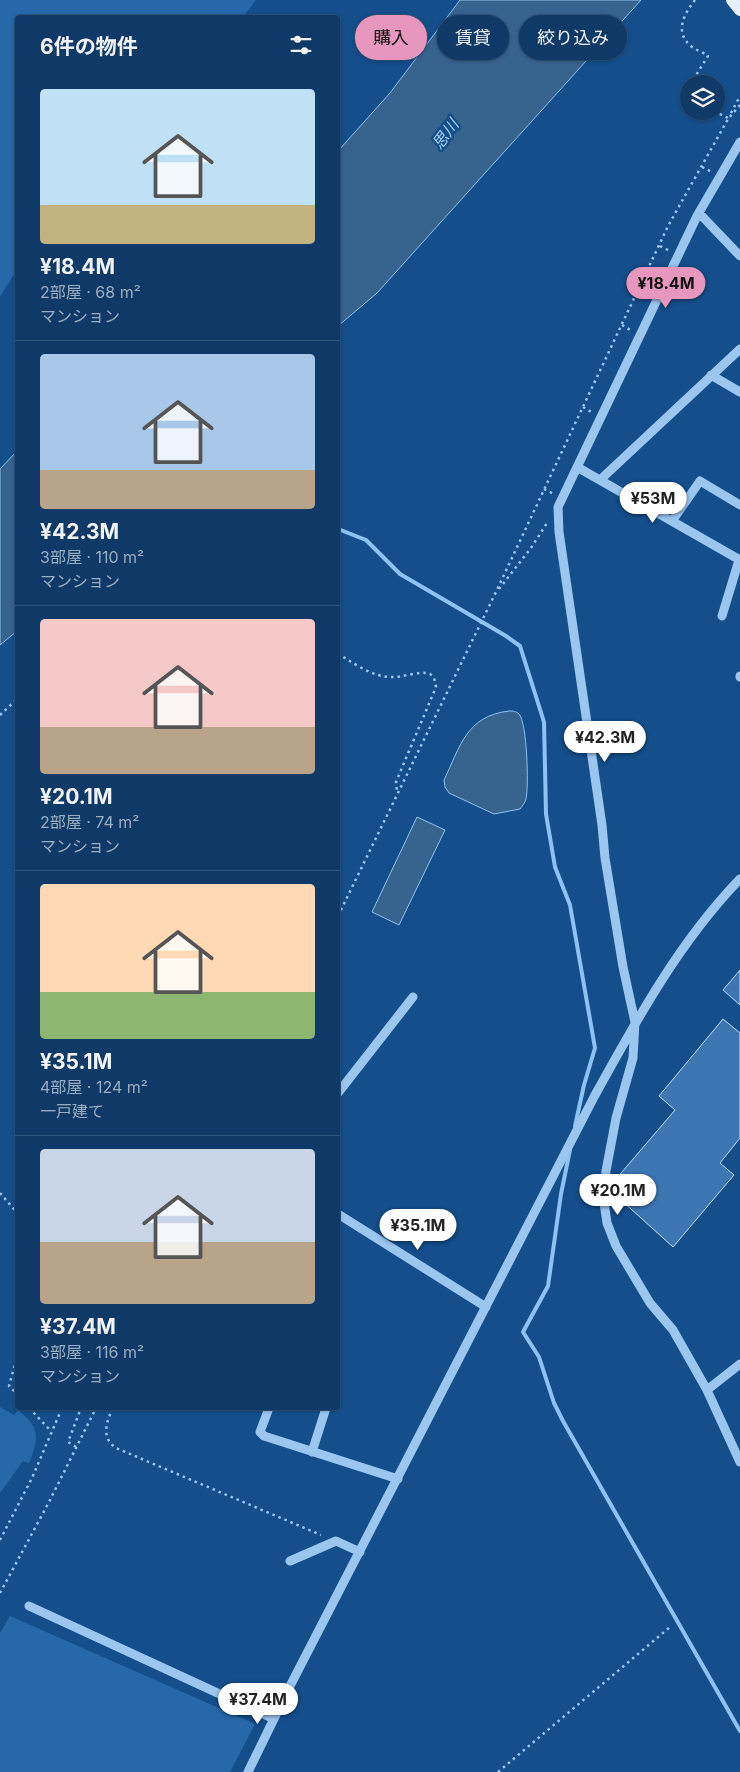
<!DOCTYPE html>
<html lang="ja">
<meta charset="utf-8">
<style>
:root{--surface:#0f3a68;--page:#18416e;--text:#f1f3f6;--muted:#9badc0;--line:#2f547c;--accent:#e797bd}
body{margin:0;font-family:Inter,"Noto Sans JP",sans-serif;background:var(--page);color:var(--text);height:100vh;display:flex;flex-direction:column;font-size:19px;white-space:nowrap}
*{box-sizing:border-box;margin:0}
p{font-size:16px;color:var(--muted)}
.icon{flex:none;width:28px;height:28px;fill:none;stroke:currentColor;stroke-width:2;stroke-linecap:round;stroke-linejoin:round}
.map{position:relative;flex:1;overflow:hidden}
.drawer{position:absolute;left:15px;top:15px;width:325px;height:1395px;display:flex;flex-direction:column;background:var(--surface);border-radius:5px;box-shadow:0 1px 4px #0004,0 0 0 1px var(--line)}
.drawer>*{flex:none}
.banner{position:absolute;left:355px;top:15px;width:310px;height:45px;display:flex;gap:10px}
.fabs{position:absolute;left:680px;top:75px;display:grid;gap:10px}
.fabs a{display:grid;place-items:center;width:45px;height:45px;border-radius:50%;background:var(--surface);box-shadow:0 1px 4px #0004,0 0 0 1px var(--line);font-size:25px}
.price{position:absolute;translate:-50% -42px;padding:0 11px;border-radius:18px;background:#fff;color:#222;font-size:16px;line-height:32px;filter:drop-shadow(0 1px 2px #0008)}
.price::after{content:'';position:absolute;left:50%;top:30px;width:15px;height:11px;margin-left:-8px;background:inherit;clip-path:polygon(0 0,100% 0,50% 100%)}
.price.selected{background:var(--accent);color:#111}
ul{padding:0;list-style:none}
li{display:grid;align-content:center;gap:10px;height:265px;padding:0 25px}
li+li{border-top:1px solid var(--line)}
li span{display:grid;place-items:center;height:155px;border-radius:5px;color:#555}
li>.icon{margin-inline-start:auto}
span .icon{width:90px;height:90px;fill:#fffc;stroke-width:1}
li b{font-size:21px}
h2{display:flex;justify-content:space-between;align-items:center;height:60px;padding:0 25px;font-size:21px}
.chip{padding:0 18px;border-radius:22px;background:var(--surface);box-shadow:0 1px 4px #0004,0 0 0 1px var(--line);font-size:18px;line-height:45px}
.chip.selected{background:var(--accent);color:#111}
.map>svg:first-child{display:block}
</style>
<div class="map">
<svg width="740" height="1772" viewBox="0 0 740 1772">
<rect width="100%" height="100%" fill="#144e8b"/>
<!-- green -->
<path fill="#2668aa" d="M0,0h256l-13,17 -225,1 -1,251 -17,28z
M0,1407l14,8 4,-5c4,4 11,9 14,14 8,12 2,28 -3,39l-6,-2 -23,32z
M10,1616l245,108 -25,48h-230v-139z"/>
<!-- water -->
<path fill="#37638f" stroke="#8dc2f3" d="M460,0h181l-264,293 -39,33v-175l52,-58z
M17,451v180l-17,14v-176z
M509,711c4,0 7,0 10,3 8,8 10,73 7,85 -1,4 -4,7 -6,10l-26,5 -45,-21 -4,-6 -1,-7c16,-33 22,-64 65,-69z
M417,817l28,13 -46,95 -27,-13z"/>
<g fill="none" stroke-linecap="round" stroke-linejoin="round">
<!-- stream -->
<path stroke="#8dc2f3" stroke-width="4" d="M338,529l28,11 34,34 106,62 14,10 24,76 2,92 9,53 15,38 25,143 -11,37 -9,41
M570,1150l-9,44 -13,92 -25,46 16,25 15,46 9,18 177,310"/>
</g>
<!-- building -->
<path fill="#3c77b4" stroke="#c2dffc" d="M740,970v35l-17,-15z
M723,1019l17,14v105l-20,25 14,12 -61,72 -63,-57v-4l65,-76 -16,-14z"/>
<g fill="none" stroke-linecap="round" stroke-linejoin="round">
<!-- path -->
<path stroke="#9bc6f0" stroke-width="2.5" stroke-dasharray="2.5 4" stroke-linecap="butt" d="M695,0c-11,14 -21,32 -4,46 4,4 12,6 17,10l-15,24 2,4
M714,111l14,7
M731,113l8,-15
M702,167l10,5
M660,246l10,5
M622,325l10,6
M583,407l10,6
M544,489l10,5
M499,589l32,-41 16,-25
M338,654c16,9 34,23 53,23 10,1 30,-7 39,-3 5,3 5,8 6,13l-40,95 1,10
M0,715l18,-17
M338,916l157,-322 173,-368 60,-107 12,-14
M0,1193l18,21
M18,1353l-9,33 9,9
M29,1408l22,23
M113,1408c-7,14 -12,30 3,40l205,87
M76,1447l-8,-5 13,-34
M0,1540l32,-62 30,-70
M0,1593l49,-91 47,-94
M498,1772l172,-145"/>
<!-- minor -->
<path stroke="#9bc6f0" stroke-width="9" d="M740,142l-43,74 -139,291 1,25 43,293 3,33 18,109 12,55 -2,36 -17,60 -10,53 -3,25 4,27 9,23 34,57 23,27 34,60 33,72
M699,213l41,43
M711,375l29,17
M577,467l163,93
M600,480l140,-131
M672,521l28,-40 40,24
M722,616l17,-56
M740,676v1
M338,1093l75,-96
M338,1214l148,93
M707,1390l33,-26
M269,1408l-9,24 4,4 134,43
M312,1452l14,-44
M290,1561l46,-20 24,11
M29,1606l245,113
M248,1772l41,-84 305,-591c42,-76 85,-155 146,-218"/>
<!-- major -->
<path stroke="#e4f0ff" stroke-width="12" d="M732,0l8,10"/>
</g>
<g text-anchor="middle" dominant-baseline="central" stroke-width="5" stroke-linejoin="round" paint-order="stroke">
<!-- water labels -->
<g font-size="16" font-style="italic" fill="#a7d0f7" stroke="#144e8b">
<text transform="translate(445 134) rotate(-53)">思川</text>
</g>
</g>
</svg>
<div class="fabs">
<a><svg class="icon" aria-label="layers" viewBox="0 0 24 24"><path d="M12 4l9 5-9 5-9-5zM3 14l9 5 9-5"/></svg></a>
</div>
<b class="price selected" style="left:666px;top:309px">¥18.4M</b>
<b class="price" style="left:653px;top:524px">¥53M</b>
<b class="price" style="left:605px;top:763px">¥42.3M</b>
<b class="price" style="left:618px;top:1216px">¥20.1M</b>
<b class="price" style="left:418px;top:1251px">¥35.1M</b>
<b class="price" style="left:258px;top:1725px">¥37.4M</b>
<div class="banner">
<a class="chip selected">購入</a>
<a class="chip">賃貸</a>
<a class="chip">絞り込み</a>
</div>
<section class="drawer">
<h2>6件の物件<svg class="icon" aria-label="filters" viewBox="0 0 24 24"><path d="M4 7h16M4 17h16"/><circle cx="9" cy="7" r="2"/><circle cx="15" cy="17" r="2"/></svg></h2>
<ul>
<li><span style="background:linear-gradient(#bfe0f5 75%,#c2b280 0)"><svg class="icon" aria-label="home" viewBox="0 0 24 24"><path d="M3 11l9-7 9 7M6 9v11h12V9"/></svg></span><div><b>¥18.4M</b><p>2部屋 · 68 m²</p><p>マンション</p></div></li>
<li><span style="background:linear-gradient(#a9c7e8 75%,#b9a48a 0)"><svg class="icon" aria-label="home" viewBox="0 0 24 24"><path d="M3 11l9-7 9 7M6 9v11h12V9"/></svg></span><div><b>¥42.3M</b><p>3部屋 · 110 m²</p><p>マンション</p></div></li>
<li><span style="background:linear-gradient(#f6c9c9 70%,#b9a48a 0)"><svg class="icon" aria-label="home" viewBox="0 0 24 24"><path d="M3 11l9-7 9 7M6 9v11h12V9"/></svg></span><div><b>¥20.1M</b><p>2部屋 · 74 m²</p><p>マンション</p></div></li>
<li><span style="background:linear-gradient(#ffd9b3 70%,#8fb573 0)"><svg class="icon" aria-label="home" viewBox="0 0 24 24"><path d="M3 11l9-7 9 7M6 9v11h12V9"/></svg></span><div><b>¥35.1M</b><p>4部屋 · 124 m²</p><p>一戸建て</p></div></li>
<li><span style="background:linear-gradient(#c9d6e8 60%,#b9a48a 0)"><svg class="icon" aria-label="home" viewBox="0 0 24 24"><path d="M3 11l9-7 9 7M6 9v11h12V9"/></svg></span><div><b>¥37.4M</b><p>3部屋 · 116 m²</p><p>マンション</p></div></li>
</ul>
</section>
</div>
